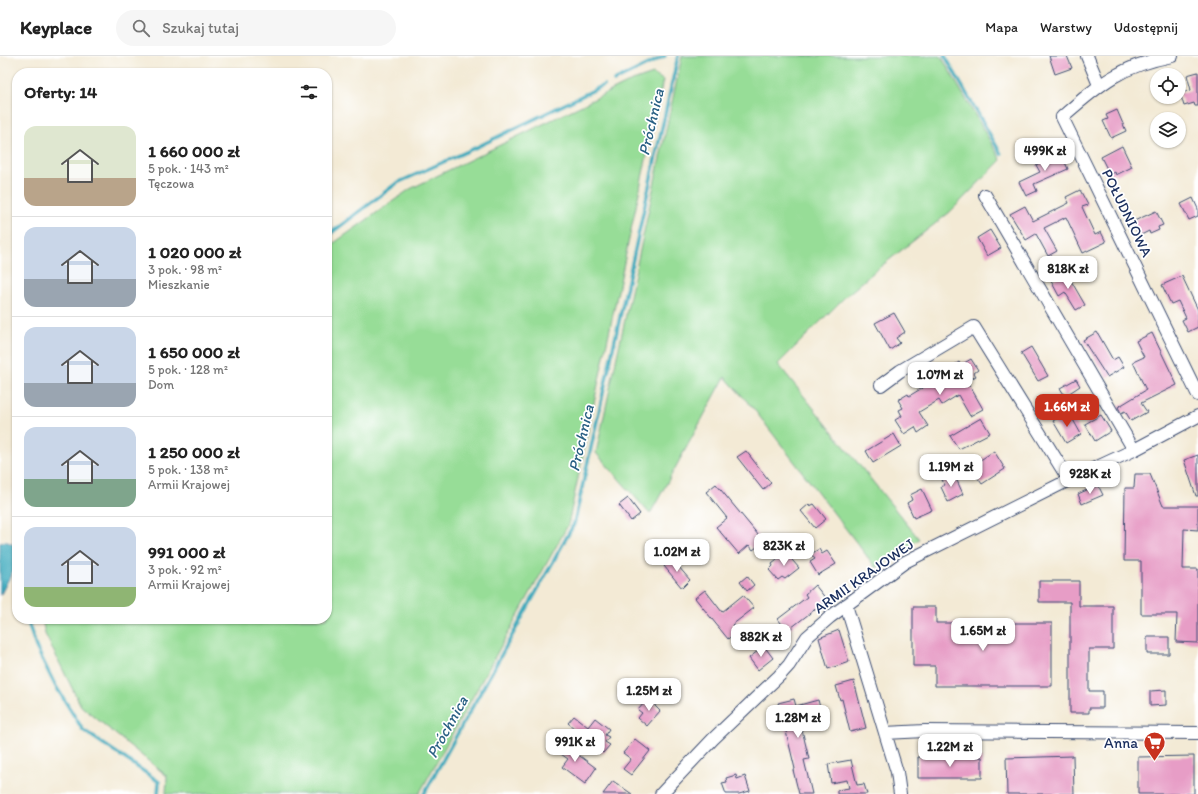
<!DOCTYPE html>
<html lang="pl">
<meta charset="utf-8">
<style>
:root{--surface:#fff;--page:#f6f6f6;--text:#222;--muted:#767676;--line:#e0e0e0;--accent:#c8321e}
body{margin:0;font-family:Itim,sans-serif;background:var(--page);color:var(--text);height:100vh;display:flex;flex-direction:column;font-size:15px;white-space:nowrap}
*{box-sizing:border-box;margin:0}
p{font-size:13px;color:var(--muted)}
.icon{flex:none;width:22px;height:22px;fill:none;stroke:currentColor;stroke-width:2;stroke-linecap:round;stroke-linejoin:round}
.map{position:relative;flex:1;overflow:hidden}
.panel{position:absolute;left:12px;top:12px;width:320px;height:556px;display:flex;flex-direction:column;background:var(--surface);border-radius:16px;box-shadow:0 1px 3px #0004}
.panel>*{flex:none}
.controls{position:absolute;left:1150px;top:12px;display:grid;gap:8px}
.controls a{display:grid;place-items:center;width:36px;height:36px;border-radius:50%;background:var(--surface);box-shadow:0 1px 3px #0004;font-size:20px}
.price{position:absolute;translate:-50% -34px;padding:0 9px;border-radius:8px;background:#fff;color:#222;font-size:13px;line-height:26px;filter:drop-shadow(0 1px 2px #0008)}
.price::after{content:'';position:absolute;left:50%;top:24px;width:12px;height:9px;margin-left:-6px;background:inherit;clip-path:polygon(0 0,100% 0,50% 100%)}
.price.current{background:var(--accent);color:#fff}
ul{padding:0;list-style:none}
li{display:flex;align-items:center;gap:12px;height:100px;padding:0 12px}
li+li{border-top:1px solid var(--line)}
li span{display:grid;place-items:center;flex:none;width:112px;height:80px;border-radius:12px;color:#555}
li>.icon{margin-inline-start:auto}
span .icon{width:48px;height:48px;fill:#fffc;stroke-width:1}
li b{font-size:17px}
h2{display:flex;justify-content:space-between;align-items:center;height:48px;padding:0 12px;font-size:17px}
header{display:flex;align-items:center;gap:24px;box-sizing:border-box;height:56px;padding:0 20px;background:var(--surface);border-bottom:1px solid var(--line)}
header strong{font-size:19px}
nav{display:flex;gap:22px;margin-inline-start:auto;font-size:14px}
.search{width:280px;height:36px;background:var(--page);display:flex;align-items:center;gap:10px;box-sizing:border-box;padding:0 14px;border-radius:22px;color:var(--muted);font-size:15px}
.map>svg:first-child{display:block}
</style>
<header>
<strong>Keyplace</strong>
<div class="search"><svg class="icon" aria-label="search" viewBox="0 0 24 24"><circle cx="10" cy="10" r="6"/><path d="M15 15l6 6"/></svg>Szukaj tutaj</div>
<nav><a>Mapa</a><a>Warstwy</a><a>Udostępnij</a></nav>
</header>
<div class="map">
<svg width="1198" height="738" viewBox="0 0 1198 738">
<rect width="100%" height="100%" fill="#fff"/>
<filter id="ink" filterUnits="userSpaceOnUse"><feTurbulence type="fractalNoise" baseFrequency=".025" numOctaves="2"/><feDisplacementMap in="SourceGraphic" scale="8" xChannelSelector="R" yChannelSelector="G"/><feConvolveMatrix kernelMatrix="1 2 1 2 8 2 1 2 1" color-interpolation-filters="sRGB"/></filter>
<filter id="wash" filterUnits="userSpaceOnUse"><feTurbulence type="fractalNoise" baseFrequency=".012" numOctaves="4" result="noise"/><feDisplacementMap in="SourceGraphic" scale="16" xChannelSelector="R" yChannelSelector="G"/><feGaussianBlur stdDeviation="0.9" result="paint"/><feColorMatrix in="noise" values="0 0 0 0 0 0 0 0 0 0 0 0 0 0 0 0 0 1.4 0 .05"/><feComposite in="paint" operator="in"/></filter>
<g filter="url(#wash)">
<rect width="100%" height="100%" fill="#f3ead5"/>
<!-- green -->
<path fill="#97dd97" stroke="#59867a" d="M682,0h259l60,104 -51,52 -75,59 -30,26 -67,67 141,175 -43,29 -123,-160 -28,-31 -75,137 -54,-61z
M653,18l10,6 -95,445 -149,269h-253l1,-18 -86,-70 -36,-72 -3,-15h285v-371l83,-59 217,-106z"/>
<!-- water -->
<path fill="#3eaabd" stroke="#2c6c8e" d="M5,485l10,4 2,3 -1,17 -16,31v-53z"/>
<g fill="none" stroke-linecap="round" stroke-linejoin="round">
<!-- stream -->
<path stroke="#3eaabd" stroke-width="3.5" d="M945,0l56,98
M614,25l51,-25
M327,180l70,-53 82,-37 125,-61
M27,563l9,28 19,38 28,45 72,49 4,3 -1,12
M424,738l150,-270 104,-468"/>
</g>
<g id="blocks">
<!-- building -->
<path fill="#e79dc6" d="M1049,0h18l5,12 -17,6z
M1198,16v34h-3l-1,-3 -10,3 -4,-13 11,-3 -4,-15z
M1117,54l9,21 -15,7 -8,-17 5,-2 -2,-4z
M1122,90l10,21 -16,8 -1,-3 -5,3 -9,-18z
M1058,91l10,22 -34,15 3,7 -11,5 -7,-14 21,-10 -4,-7 18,-9z
M1080,134l8,15 -6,2 13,28 6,-3 5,10 -23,11 -17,-36 -22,11 13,23 -9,5 -12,-22 -10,6 -16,-26 15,-8 8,15 36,-18 -3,-6z
M1193,142l5,11v7l-9,4 -8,-16z
M1156,155l7,14 -5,2 1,3 -9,4 -1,-3 -10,5 -7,-14z
M990,174l11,18 -14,8 -10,-18z
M1066,216l19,33 -9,5 -11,-18 -6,4 -8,-15z
M1182,220l16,34v17l-10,5 -6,-12 4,-2 -8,-17 -7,3 -9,-19z
M894,257l11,19 -9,6 4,5 -10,7 -15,-27z
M1097,276l16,28 5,-3 6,10 -17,10 -24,-37z
M1152,277l25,52 -36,18 6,9 -16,9 -6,-10 -4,2 -3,-6 28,-17 -13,-28 11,-5 -8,-16z
M1031,291l17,29 -10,5 -17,-28z
M971,303l7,11 -4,3 2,3 -9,5 16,28 -13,7 -12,-21 -16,10 -3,-5 -20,12 9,14 -10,7 -3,-6 -11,7 -9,-14 7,-4 -3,-6 4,-2 -5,-8 10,-6 1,2 25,-15 -3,-4 10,-7 1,3 17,-11 2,3z
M1076,323l4,7 -15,10 -5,-8z
M1062,359l3,5 6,-4 10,18 -15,9 -13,-22z
M1101,359l10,16 -16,10 -10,-17z
M981,362l9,15 -31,16 -9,-13z
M894,378l7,12 -28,17 -7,-12z
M746,395l25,32 -8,7 -26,-33z
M994,395l11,18 -23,15 -12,-17z
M1198,399v41h-2l-12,-36z
M954,418l9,20 -15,8 -7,-15 4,-2 -3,-5z
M1135,418h15l13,32h35v24l-14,-1 -1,40h15v74l-22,-1 1,-28h-36v-53h-17l1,-73h9z
M716,428l48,58 -11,8 -4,-5 -10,9 -23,-27 11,-9 -21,-26z
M1098,429l5,10 -21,9 -4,-10z
M922,433l10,21 -18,8 -7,-15 5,-3 -2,-5z
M628,442l12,16 -9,7 -12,-16z
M809,448l1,2 4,-2 12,15 -11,9 -14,-17z
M819,493l3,5 5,-3 9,13 -18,11 -8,-13 5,-3 -4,-5z
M786,497l13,15 -14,11 -3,-2 -4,3 -9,-10 4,-4 -1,-2z
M672,503l18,21 -8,8 -18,-22z
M747,520l7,9 -7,6 -7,-9z
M1039,525h40v25h34v43h-24v42h14v17h-14v5h-19v-111h-31z
M815,529l12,15 -40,31 -9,-12 29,-22 -2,-3z
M705,534l17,22 21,-17 11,13 -22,17 5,6 -9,8 -33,-41z
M913,551h23v16h116v63h-117v-20h-22z
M839,574l10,32 -21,7 -9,-31z
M1147,581h22v17h-22z
M764,590l9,12 -15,12 -9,-12z
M854,625l12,47 -16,4 -8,-33 -2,1 -4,-14z
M1166,634v15l-16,1v-15z
M656,639l-1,11 5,5 -13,15 -9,-8 4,-5 -4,-3 6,-7 2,2z
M794,643l2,7 22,-6 3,11 -22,6 10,42 -5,1 8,34h-13l-6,-24 2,-1 -12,-50 -5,-16z
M574,660l14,11 7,-9 14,11 -4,6 4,2 -4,5 5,3 -7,8 -35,-30z
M557,683l39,29 -11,16 -23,-17 6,-8 -17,-12z
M635,683l15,12 -19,24 -8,-6 8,-10 -8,-6z
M1073,700l1,38h-67l-1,-36z
M1194,700v38h-56v-37z
M918,701h64v21h-64z
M851,704l6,25 7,-1 3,10h-30v-4l12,-2 -2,-8 -16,3 -3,-19z
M736,719l1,4 8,-3 5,15 -11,3h-13l-4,-11 5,-1 -1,-4z
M613,725l19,13h-29z"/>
</g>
</g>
<g filter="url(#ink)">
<use href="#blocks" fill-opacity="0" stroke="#3b4b70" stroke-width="1"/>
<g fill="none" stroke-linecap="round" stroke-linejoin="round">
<defs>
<path id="minor" d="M1087,0l12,29
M1172,0c-52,10 -71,27 -110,61l136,278
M985,139l149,255
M881,329l19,-14 74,-44 95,153
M846,549l51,167 3,22
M885,677l40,-2 273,2
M661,738l52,-55 66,-63 10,-11 18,-28 23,-20 75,-55 164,-82 65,-30 64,-34"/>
</defs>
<!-- minor casing -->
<use href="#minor" stroke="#3b4b70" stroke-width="14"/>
<!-- minor -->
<use href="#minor" stroke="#fff" stroke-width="12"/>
</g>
</g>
<!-- icons -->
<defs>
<symbol id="supermarket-pin" viewBox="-11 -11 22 30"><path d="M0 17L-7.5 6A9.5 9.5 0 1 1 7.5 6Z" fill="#c8321e" stroke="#fff"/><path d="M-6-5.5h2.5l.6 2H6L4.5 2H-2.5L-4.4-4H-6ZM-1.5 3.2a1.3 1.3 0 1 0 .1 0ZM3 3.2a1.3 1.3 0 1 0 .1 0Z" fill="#fff"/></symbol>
</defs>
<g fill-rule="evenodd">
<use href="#supermarket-pin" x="1142" y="674" width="25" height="34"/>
</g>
<g text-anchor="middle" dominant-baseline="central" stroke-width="3.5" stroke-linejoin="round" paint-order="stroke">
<!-- street labels -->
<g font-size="15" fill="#1b2f5e" stroke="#fff">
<text transform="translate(1127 157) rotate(64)">POŁUDNIOWA</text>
<text transform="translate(864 520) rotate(-35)">ARMII KRAJOWEJ</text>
</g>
<!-- poi labels -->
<g font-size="15" fill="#1b2f5e" stroke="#fff" text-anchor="end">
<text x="1138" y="687">Anna</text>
</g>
<!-- water labels -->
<g font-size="16" font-style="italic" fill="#296084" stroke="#fff">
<text transform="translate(651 66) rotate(-77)">Próchnica</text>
<text transform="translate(581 382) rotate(-77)">Próchnica</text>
<text transform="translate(447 671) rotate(-61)">Próchnica</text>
</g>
</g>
</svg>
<div class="controls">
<a><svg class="icon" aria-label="locate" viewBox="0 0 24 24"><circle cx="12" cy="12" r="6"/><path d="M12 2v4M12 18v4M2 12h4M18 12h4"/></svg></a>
<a><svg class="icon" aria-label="layers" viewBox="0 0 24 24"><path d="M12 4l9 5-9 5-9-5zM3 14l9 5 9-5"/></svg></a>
</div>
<b class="price" style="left:1045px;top:116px">499K zł</b>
<b class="price" style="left:1068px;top:234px">818K zł</b>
<b class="price" style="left:940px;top:340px">1.07M zł</b>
<b class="price current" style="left:1067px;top:372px">1.66M zł</b>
<b class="price" style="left:951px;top:432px">1.19M zł</b>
<b class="price" style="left:1090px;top:439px">928K zł</b>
<b class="price" style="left:784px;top:511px">823K zł</b>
<b class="price" style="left:677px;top:517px">1.02M zł</b>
<b class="price" style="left:983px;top:596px">1.65M zł</b>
<b class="price" style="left:761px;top:602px">882K zł</b>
<b class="price" style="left:649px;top:656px">1.25M zł</b>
<b class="price" style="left:798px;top:683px">1.28M zł</b>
<b class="price" style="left:575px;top:707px">991K zł</b>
<b class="price" style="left:950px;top:712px">1.22M zł</b>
<section class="panel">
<h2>Oferty: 14<svg class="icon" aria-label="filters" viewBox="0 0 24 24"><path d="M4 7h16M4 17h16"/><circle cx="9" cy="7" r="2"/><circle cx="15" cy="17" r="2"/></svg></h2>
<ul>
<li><span style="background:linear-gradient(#dfe7d0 65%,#b9a48a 0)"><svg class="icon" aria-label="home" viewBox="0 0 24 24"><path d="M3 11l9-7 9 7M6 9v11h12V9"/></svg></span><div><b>1 660 000 zł</b><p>5 pok. · 143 m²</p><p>Tęczowa</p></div></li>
<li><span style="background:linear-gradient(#c9d6e8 65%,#9aa5b1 0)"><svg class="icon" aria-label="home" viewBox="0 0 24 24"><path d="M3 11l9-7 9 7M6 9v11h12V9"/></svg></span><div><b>1 020 000 zł</b><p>3 pok. · 98 m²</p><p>Mieszkanie</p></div></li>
<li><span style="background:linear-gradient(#c9d6e8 70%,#9aa5b1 0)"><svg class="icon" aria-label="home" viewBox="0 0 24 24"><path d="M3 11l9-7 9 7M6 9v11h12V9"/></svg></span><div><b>1 650 000 zł</b><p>5 pok. · 128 m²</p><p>Dom</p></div></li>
<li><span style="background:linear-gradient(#c9d6e8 65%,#7fa58c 0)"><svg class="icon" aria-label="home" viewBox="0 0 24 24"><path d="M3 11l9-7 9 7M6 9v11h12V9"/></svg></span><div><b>1 250 000 zł</b><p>5 pok. · 138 m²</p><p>Armii Krajowej</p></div></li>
<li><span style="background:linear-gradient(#c9d6e8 75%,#8fb573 0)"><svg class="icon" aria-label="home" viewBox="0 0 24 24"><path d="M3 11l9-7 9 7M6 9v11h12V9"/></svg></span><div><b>991 000 zł</b><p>3 pok. · 92 m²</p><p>Armii Krajowej</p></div></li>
</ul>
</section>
</div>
